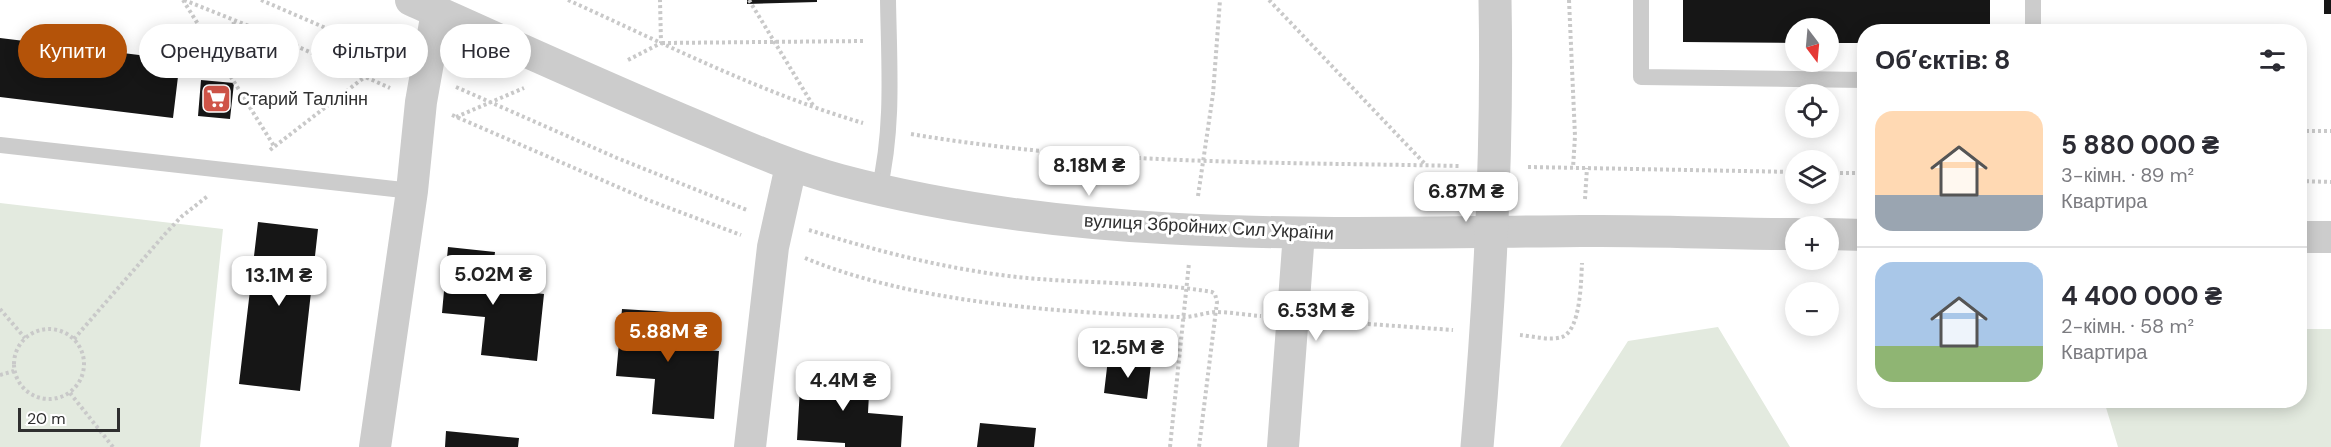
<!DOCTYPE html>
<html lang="uk">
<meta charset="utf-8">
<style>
:root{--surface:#fff;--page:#f7f7f7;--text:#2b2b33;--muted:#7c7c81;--line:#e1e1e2;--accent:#b45309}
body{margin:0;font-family:"DM Sans",sans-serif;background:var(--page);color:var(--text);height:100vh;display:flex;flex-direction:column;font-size:22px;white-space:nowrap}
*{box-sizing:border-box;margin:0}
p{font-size:20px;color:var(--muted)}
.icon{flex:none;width:33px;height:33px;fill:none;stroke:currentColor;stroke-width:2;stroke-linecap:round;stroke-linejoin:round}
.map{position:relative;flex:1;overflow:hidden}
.panel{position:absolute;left:1857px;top:24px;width:450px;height:384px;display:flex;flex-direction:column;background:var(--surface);border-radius:24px;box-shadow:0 3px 15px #0003}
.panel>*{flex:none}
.hud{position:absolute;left:18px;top:24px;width:570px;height:54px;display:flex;gap:12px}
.needle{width:39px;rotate:164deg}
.tools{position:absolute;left:1785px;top:18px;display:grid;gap:12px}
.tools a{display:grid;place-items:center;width:54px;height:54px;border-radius:50%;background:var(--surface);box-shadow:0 3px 15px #0003;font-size:30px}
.scale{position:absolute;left:18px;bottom:15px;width:102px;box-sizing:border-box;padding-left:6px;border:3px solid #2f2f2f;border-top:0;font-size:16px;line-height:21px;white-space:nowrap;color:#2f2f2f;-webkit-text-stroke:4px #fff;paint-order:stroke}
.price{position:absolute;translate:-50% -51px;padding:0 14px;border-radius:12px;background:#fff;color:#222;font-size:20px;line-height:39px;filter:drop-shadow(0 2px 3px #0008)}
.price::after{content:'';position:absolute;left:50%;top:36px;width:18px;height:14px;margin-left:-9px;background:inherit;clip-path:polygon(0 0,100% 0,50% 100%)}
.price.selected{background:var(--accent);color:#fff}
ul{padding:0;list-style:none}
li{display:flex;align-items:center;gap:18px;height:150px;padding:0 18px}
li+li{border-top:2px solid var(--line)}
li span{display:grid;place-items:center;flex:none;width:168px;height:120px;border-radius:18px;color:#555}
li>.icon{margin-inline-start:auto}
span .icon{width:72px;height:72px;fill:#fffc;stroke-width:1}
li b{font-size:26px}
h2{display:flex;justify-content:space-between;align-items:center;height:72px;padding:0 18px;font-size:26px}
.pill{padding:0 21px;border-radius:27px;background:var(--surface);box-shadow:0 3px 15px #0003;font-size:21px;line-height:54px}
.pill.selected{background:var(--accent);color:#fff}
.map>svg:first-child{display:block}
</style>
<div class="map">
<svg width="2331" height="447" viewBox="0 0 2331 447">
<rect width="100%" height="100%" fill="#fff"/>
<!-- green -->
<path fill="#e3eadf" d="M0,203l223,26 -23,218h-200z
M1718,327l72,120h-230l68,-106z
M2300,329h31v118h-213l-14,-46 196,-1z"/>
<!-- building -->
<path fill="#161616" d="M747,0h70v2l-70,2z
M1683,0h307v32h-126v11h-36v-15h-32v15l-113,-1z
M2324,0h7v14h-7z
M0,38l180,22 -7,58 -173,-21z
M201,80l33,3 -4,36 -32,-3z
M258,222l60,7 -18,162 -61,-7z
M448,247l47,5 -4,36 53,6 -7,67 -56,-6 4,-38 -43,-4z
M622,309l65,4 -2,36 34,2 -5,68 -62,-5 3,-35 -39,-3z
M1108,359l43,5 -4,35 -43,-6z
M801,370l69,4 -2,39 35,3 -2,31h-56v-4l-48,-3z
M980,423l56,5 -2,19h-57z
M446,431l73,7 -1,9h-73z"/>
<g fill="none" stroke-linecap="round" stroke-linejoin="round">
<!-- path -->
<path stroke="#c9c9c9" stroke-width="4" stroke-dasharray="3 3" stroke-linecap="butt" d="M183,0l91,146
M184,0l90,36 116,52
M261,0l134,58
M568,0c97,44 193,93 295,123
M749,0l65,107
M1269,0l157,165
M1569,0l6,136 -2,32
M662,43l202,-2
M628,60l33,-17 -1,-43
M229,73l5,-53
M456,87l161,71 130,52
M452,115l196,85 93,35
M456,117l68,-29
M2300,131h31
M911,134c182,31 366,28 549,32
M270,150l96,-74 28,-18
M1528,167l268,5
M1828,173h36
M2300,181l31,1
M1198,196l15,-102 7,-94
M1585,199l2,-31
M809,230c68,21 137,39 208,47 65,7 131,4 195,15l3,2 2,8 -18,145
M805,258c111,46 255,54 374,59 12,1 24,-4 36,-5 15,0 31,3 46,4
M0,309l25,29
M1326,321l127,9
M14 364a35 35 0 1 1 70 0a35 35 0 1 1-70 0Z
M1520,335c12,1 30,6 42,2 19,-7 19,-57 20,-74
M74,339l91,-105 16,-17 28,-22
M0,375l14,-4
M70,393l43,54
M1170,447l19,-184"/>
<!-- service -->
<path stroke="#ccc" stroke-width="16" d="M1641,0v77l223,3
M2033,32v-32
M0,145l412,46
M879,190c15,-62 10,-127 9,-190"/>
<!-- minor -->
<path stroke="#ccc" stroke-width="32" d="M411,0c89,40 179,81 269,119 53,22 104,46 160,61 241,64 493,53 741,51 71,-1 143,3 215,3
M1828,234l36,1
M2300,237h31
M375,447l37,-256 9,-89 16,-90
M750,447l23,-200 18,-81
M1283,447l16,-214"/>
<!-- tertiary -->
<path stroke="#ccc" stroke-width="33" d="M1477,447c13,-149 21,-298 18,-447"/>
</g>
<!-- icons -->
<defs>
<symbol id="supermarket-square" viewBox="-11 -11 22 22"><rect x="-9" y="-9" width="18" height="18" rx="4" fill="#cf5448" stroke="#fff"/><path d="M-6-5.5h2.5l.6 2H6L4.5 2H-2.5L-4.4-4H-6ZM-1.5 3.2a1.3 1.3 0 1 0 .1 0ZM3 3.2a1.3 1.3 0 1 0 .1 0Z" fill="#fff"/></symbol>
</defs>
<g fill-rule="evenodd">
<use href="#supermarket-square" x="200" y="82" width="33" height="33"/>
</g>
<g text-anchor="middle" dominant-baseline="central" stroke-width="6" stroke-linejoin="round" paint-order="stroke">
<!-- poi labels -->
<g font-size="18" fill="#2f2f2f" stroke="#fff" text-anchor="start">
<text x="237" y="99">Старий Таллінн</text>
</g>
<!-- street labels -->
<g font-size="18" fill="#2f2f2f" stroke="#fff">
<text transform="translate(1209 227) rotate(3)">вулиця Збройних Сил України</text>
</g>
</g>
</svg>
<div class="tools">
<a><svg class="needle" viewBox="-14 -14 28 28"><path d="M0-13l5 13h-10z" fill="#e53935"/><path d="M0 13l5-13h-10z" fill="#7c7c81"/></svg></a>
<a><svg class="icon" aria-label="locate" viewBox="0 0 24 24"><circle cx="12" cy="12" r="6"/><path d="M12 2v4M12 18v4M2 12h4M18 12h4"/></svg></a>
<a><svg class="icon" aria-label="layers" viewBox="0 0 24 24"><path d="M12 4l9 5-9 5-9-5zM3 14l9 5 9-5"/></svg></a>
<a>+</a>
<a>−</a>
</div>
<div class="scale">20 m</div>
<b class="price" style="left:1089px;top:197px">8.18M ₴</b>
<b class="price" style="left:1466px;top:223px">6.87M ₴</b>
<b class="price" style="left:493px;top:306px">5.02M ₴</b>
<b class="price" style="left:279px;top:307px">13.1M ₴</b>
<b class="price" style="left:1316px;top:342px">6.53M ₴</b>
<b class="price selected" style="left:668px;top:363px">5.88M ₴</b>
<b class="price" style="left:1128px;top:379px">12.5M ₴</b>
<b class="price" style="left:843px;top:412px">4.4M ₴</b>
<div class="hud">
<a class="pill selected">Купити</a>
<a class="pill">Орендувати</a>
<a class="pill">Фільтри</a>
<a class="pill">Нове</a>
</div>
<section class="panel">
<h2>Об’єктів: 8<svg class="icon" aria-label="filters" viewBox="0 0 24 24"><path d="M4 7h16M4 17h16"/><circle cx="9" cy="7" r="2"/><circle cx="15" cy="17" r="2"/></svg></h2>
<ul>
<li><span style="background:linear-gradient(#ffd9b3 70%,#9aa5b1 0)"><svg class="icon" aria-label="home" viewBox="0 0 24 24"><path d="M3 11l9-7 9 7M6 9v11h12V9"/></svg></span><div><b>5 880 000 ₴</b><p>3-кімн. · 89 m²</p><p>Квартира</p></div></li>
<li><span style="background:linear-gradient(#a9c7e8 70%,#8fb573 0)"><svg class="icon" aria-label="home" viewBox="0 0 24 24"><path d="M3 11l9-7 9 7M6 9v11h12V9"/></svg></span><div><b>4 400 000 ₴</b><p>2-кімн. · 58 m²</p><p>Квартира</p></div></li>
</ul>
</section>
</div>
